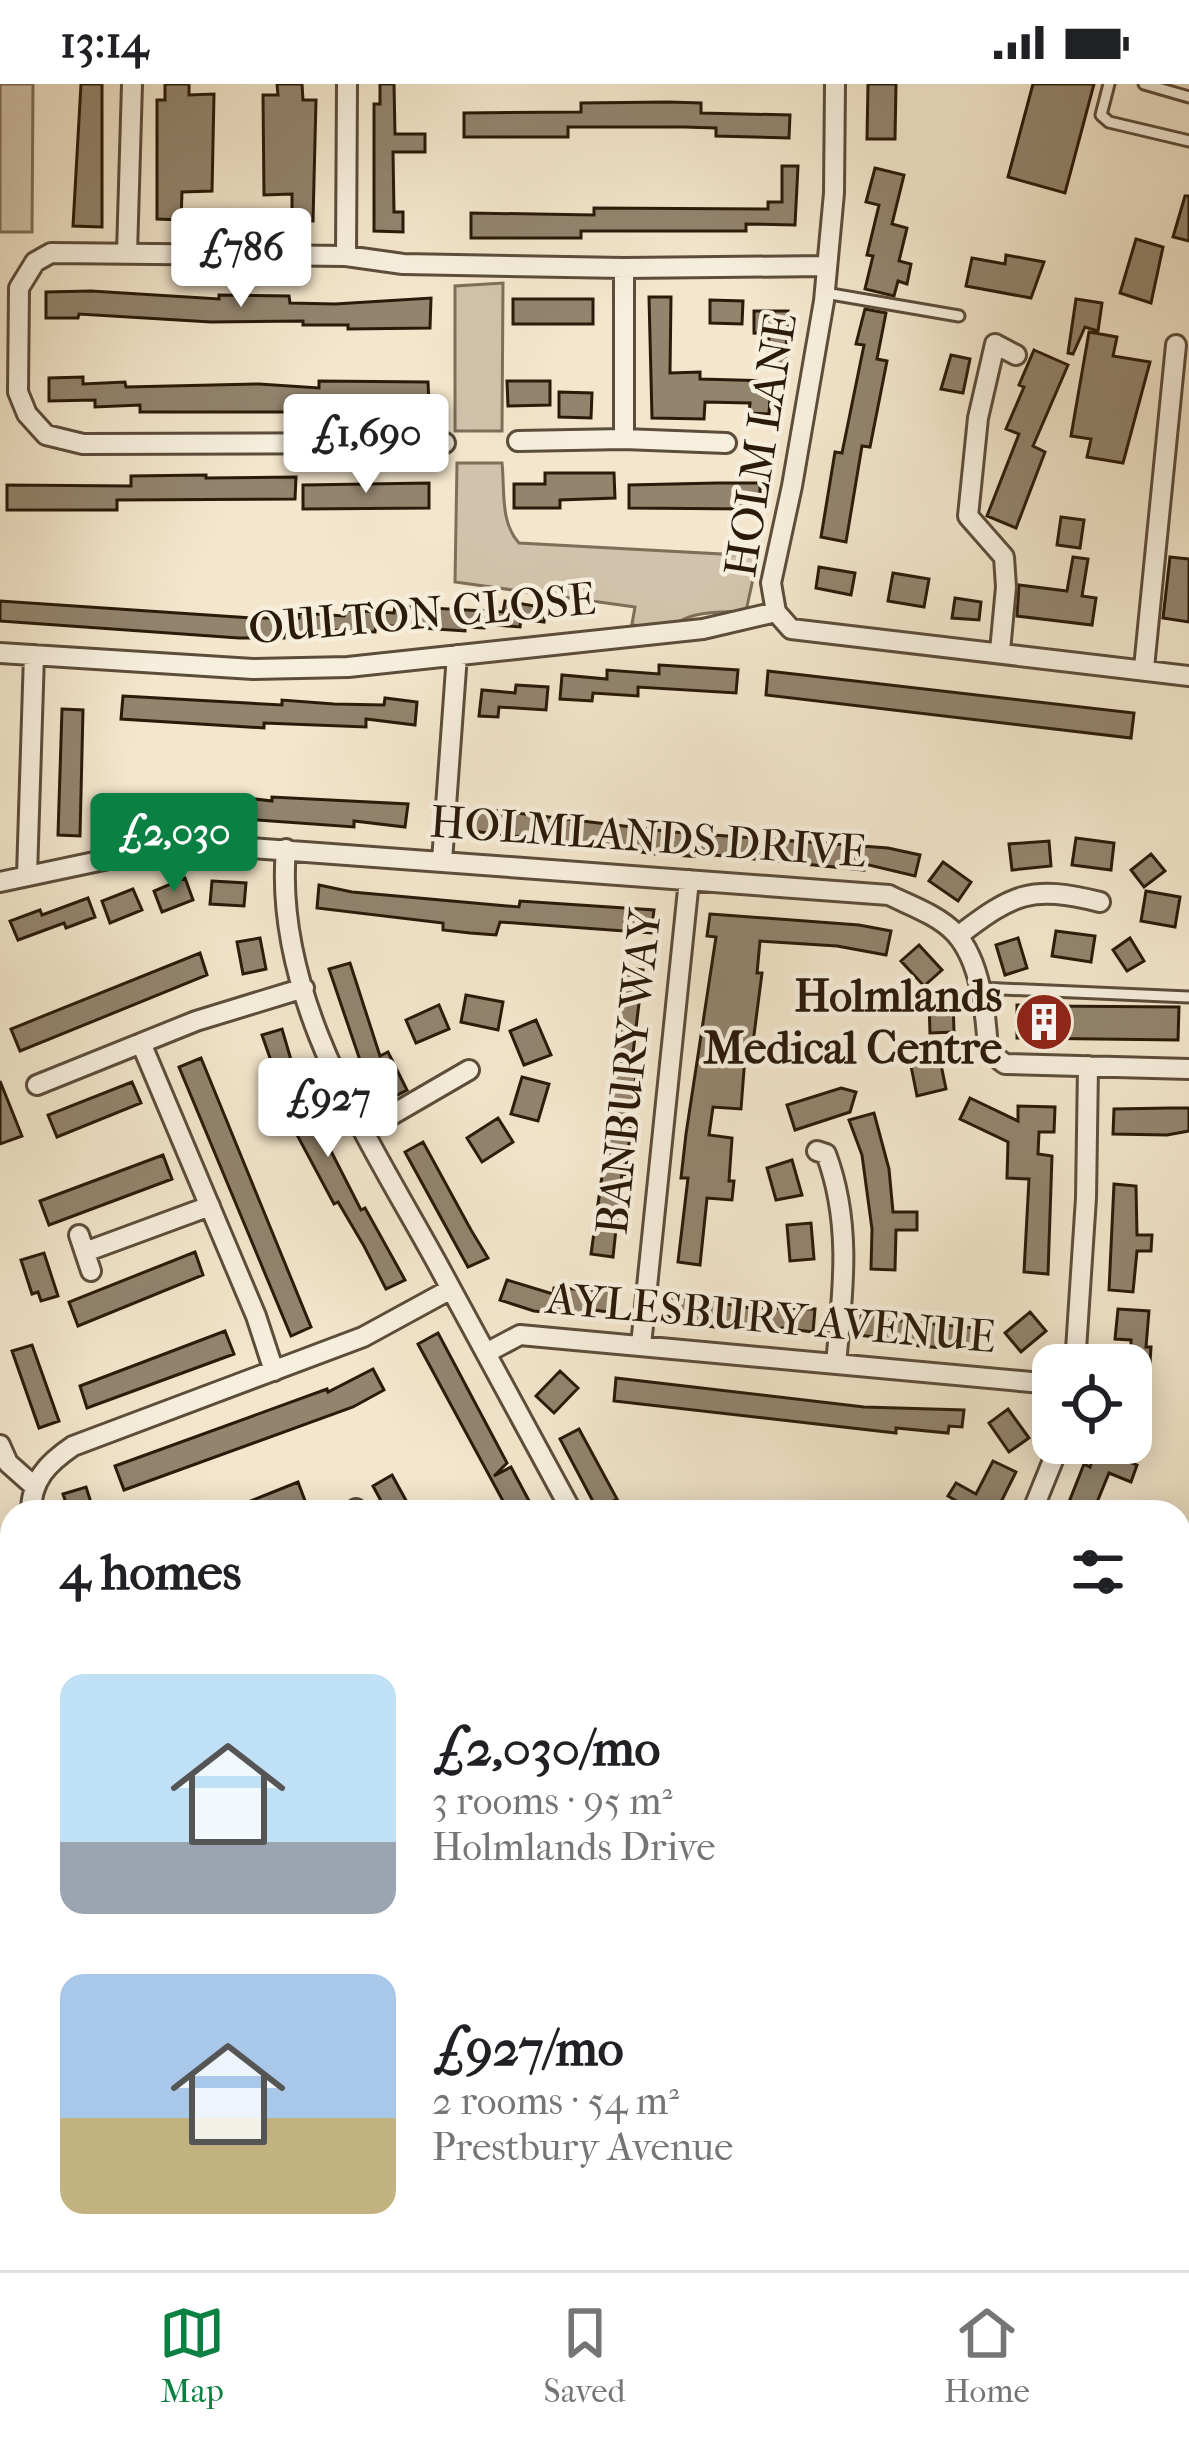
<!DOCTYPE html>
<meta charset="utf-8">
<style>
:root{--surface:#fff;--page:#f2f2f2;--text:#202124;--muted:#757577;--line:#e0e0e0;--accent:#0b8043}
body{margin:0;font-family:"IM FELL French Canon",serif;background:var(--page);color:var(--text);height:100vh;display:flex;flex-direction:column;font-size:45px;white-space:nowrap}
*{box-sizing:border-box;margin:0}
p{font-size:39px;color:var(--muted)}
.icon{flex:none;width:66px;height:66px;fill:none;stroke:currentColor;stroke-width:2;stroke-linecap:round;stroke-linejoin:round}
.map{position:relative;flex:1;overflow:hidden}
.details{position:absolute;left:0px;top:1416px;width:1191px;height:771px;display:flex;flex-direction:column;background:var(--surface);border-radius:36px 36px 0 0;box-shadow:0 6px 30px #0003}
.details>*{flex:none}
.buttons{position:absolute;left:1032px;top:1260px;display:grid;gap:24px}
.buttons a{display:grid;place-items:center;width:120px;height:120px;border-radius:24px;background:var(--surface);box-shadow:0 6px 30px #0003;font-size:60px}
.price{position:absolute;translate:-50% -102px;padding:0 27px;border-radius:12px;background:#fff;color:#222;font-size:39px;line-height:78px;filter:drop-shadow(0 3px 6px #0008)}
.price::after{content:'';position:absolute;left:50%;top:72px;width:36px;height:27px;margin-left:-18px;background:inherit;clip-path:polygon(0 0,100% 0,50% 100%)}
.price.selected{background:var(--accent);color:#fff}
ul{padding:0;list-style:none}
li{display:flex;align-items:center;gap:36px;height:300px;padding:0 60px}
li span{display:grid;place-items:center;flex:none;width:336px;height:240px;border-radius:24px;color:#555}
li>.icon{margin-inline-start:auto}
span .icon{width:144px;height:144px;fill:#fffc;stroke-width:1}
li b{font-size:51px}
h2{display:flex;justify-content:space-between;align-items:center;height:144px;padding:0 60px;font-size:51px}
.status{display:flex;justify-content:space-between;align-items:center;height:84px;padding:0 60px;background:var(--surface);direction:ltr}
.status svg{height:33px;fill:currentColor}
.menu{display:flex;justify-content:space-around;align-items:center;height:168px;border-top:3px solid var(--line);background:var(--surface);font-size:33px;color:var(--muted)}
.menu a{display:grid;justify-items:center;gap:6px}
.menu .selected{color:var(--accent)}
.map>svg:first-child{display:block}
</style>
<div class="status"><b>13:14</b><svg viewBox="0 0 49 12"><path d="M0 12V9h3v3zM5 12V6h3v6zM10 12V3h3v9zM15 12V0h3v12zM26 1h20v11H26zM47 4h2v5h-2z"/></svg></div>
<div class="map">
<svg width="1189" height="2186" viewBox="0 0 1189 2186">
<rect width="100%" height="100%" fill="#f3e6cc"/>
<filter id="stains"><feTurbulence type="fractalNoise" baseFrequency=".00167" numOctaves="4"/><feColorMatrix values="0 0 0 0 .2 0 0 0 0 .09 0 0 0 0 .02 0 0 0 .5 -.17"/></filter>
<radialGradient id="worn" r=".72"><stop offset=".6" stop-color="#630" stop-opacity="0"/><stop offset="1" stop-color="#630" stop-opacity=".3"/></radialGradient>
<!-- green -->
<path fill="#d1c3ab" stroke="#7e6e5a" stroke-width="3" d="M0,0h33l-1,148h-32z
M503,199l-1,148h-47v-145z
M457,379h45c3,29 -2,59 17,80l239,13 -12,55c-16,1 -34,0 -50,4 -26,6 -32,25 -64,9l3,-17 -180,-25z
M0,2164l12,1v10h164l174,11h-350z
M621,2175h255l-6,11h-69z
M931,2175h159l4,6 37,-1 7,6h-213z"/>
<!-- building -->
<path fill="#93846e" stroke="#2a1a09" stroke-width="3" d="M81,0h21v143l-29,-1z
M165,0h24v11l25,-1 -2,97 -30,1 -1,28 -24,-1v-119h8z
M277,0h25l1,16h13l-3,121h-21v-27l-28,1 -1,-100h15z
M380,0h14l1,50h30v18h-32l1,60h9v20l-29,-1v-127h6z
M868,0h28l-1,55h-28z
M1033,0h61l-29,109 -57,-16z
M668,18l33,1v10l89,2 -1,23 -73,-2v-8l-32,-1h-116v10h-104v-24l117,-1v-9z
M782,82h16l-3,59 -49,-1v7h-165v7h-110v-25l123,2v-7l174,1v-7h14z
M875,84l29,7 -12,49 15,4 -8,33 12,3 -4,20 -9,-3 -4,15 -29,-7 8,-33 -6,-1 12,-50 -13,-3z
M1185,112h4v45l-16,-4z
M1136,155l27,8 -12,56 -31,-10z
M1006,171l38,7 -13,36 -65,-12 6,-28 33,6z
M91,207l128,8v-4l70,1 1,7 45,1 96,-6 -1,30 -82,1v-4h-45v-4l-92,1 -132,-8 -1,4h-32v-26z
M649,213h22l-1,76 30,-1v7l71,2 -2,33 -20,-1 1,-10 -45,-1 -1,17 -52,-1z
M513,215h80v25h-80z
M1076,215l26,4 -4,28 -13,-4 -12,27 -5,-1z
M710,216l33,1 -1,23 -32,-1z
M865,225l21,4 -9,46 10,2 -17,86 -8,-1 -16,96 -25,-5 14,-85 7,1 22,-108 -8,-1z
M754,227h34l-3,59 -16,-1v-35l-15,-1z
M1089,248l28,5 -4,19 37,6 -27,101 -36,-6 4,-18 -20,-3z
M1034,266l34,15 -35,81 12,6 -29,76 -29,-12 32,-82 -13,-5 18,-42 -5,-2z
M951,271l19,4 -7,34 -22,-4z
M83,293v7l42,-2 1,5 133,-3 60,4v-7l109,1 1,24 -123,-1 -1,7h-165v-7l-45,2v-7l-46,1v-23z
M507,297h43v24l-42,1z
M559,308l33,1 -1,25 -32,-1z
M545,389h69l1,25 -55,2v8h-46v-24h31z
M206,391v3l90,-1 -1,22 -178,1v10h-110v-25l124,1v-10z
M429,399v25l-126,1v-24z
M717,399h43v20l-12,-1v7l-119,-1v-23z
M1061,433l23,3 -4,28 -23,-3z
M1073,473l15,2 -6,37 14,2 -4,27 -75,-9 2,-31 48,6z
M1170,473l19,2v63l-26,-4z
M819,483l36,6 -4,22 -35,-7z
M893,489l36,6 -5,28 -36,-6z
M955,514l26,4 -2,18 -27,-2z
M0,517l252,17h47v-5l45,3v-6l50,3 1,-7 108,6 2,-11 41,7 -2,14 -23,-3 -1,8 -36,-3v4l-19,-1v4l-89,-6 -1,7 -44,-2v6l-47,-3v5h-45l-239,-17z
M659,581l79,5 -2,23 -98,-6v9l-45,-3 -1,8 -32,-2 2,-24 45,4v-9l52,4z
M768,587l366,42 -3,25 -365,-43z
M516,601l32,2 -2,23 -47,-3 -1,10 -19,-1 3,-26 33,3z
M123,612l159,9v-5l52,4 50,1 1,-7 32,4 -2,23 -49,-6v8l-102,-4v5l-143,-9z
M62,625l21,1 -3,126 -22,-1z
M221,711l51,6v-4l136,7 -3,23 -51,-6v6l-151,-11 -80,11 -3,-23z
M474,724l199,24 215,16 32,7 -5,21 -50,-12 -1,6 -160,-16 -1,3 -47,-3 -184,-23z
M1076,754l38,5 -3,27 -39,-5z
M1049,757l2,25 -39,4 -3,-26z
M1151,770l14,17 -21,16 -13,-17z
M943,778l28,20 -13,19 -29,-20z
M185,794l8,22 -31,12 -8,-21z
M212,797l34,2 -2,23 -34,-2z
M319,801l33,7 167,15 1,-6 134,9 -3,23 -151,-11 -4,13 -26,-2 -27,-3v-7l-126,-15z
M133,805l9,21 -32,13 -8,-22z
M1146,807l34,6 -5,30 -34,-6z
M88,814l7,19 -29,11 -2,-5 -46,17 -8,-19 30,-11 2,5z
M710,830l149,11 32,6 -5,24 -49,-9 -77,-5 -3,32h5l-11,85 -6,-1 -4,52 -28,-2 -4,28 23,3 -3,43h5l-2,19 -25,-2 -7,67 -22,-3 10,-84h-7l5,-44 30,-197 -9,-1z
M1056,847l39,5 -4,26 -39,-6z
M260,854l6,31 -23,5 -6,-32z
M1018,854l9,30 -22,7 -9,-30z
M1130,854l14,23 -17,10 -14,-21z
M919,861l23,25 -18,16 -23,-25z
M200,869l7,22 -187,76 -9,-22z
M350,879l30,93 8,-4 19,38 -27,14 -16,-32 -35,-103z
M621,883l22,3 -10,83 5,1 -9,89 -4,31 -3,-1 -9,84 -22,-3 18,-128z
M466,911l37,7 -5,28 -37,-8z
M953,916l1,32 -24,1 -1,-32z
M439,921l10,24 -33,14 -10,-23z
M1017,921l22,1 4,12 2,-12 134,1 -1,33 -161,-2z
M536,936l15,35 -27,10 -14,-34z
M282,945l14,48 15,28 -3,1 53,104 4,-2 40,72 -19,9 -22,-43 -26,-44 -4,2 -38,-71 -34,-98z
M939,971l7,34 -29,7 -7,-35z
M201,974l110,269 -20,9 -112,-269z
M522,993l27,7 -11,37 -27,-7z
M0,997l22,55 -22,8z
M132,998l9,21 -84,34 -9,-22z
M841,1004l15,4 -6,20 -55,18 -8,-25z
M970,1014l48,23v-15l37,1 -1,25h-15l-1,22 14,2 -4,118 -24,-2 5,-93 -22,-1 1,-36 -48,-23z
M1171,1024h18v23l-22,4 -54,-1 1,-25z
M874,1029l15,56 4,43h24v18h-21l-1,40 -24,-1 1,-40 -10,-74 -13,-35z
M498,1034l15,24 -31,20 -15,-24z
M423,1058l48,88 17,28 -20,9 -63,-115z
M163,1071l9,24 -123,46 -9,-24z
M792,1076l10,35 -26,5 -9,-32z
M1114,1100l22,2 1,49h15l-1,16h-14l-4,41 -24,-2z
M811,1139l3,36 -24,2 -3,-36z
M195,1168l8,23 -125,51 -9,-24z
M44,1169l14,43 -17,5 -3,-9 -6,2 -11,-34z
M507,1196l46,14 1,-6 64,3 -3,22 -28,-4 -1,7 -52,-5 -34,-11z
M667,1210l83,14 65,1 -2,23 -31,-4v6l-87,-9v-4l-31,-5z
M1118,1225l31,2 -3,36h5l-1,16 -19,-1v-22l-16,-1z
M862,1228l18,2 -1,5 97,9 -2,23 -85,-8 1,-4 -32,-4z
M1030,1228l16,19 -25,21 -16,-19z
M225,1247l9,23 -147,54 -7,-22z
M438,1249l69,130 -13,13 17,-9 24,45h-26l-91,-168z
M32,1261l27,76 -20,7 -27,-77z
M373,1285l11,21 -31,17 -229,83 -9,-24 212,-77 1,3z
M560,1287l18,17 -24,25 -18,-17z
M616,1294l248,29 100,3 -2,17 -13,-1 -1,7 -52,-5v5l-282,-32z
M1008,1325l21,29 -20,14 -20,-29z
M579,1345l38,70 -20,10 -37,-70z
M1097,1359h23l-2,6 6,2 -2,8 15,6 -6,17 -22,-9 -16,39h-28l19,-48 6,3z
M993,1377l23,11 -20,40h-35l4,-6 -17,-10 8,-13 20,11z
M392,1391l16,29 -21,8 -14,-26z
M298,1398l9,24 -17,6h-67z
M86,1403l8,25h-25l-6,-18z"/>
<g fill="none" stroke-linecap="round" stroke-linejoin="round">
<defs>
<path id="lane" d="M1109,0l-8,31 8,7 80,19
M1144,0l45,13
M825,209l134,23
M980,904l209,9
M0,1930l12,1"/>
<path id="street" d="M835,0l-1,109 -10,108 -32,185 -21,97 5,29 15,17 398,47
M127,169l5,-169
M346,172l1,-172
M624,184v171
M518,357l106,-2 102,4
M445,359l-362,1 -37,-9 -19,-21 -9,-22 1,-104 16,-26 16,-9 295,3 57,8 221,4 203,-2
M1000,567l6,-64 -2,-30 -36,-41 10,-98 17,-74 21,11
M0,569l253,16 95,-2 355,-38 73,-17
M1144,584l32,-323
M286,765c-13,149 83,290 151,414 45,83 90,166 135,249
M442,777l15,-206
M27,791l7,-220
M0,798l184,-39 705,52c22,11 49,20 66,38 26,28 31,82 33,118l17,13 184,5
M958,852c56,-43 73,-51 142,-34
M141,959l115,273 18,55
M37,1001l159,-64 108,-33
M364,1047l105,-61
M817,1067l9,3c26,69 17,138 10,209
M79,1151l12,36
M85,1168l125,-46
M641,1261l48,-465
M486,1269l34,-18 533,49
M1075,1281l11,-167 2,-132
M0,1361l8,18 27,24
M356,1425l2,3
M31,1428c0,-32 17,-49 42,-66l290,-109 88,-48
M1032,1428l28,-69
M0,1686l12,-4
M1179,1802l10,2
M1179,2027l10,1"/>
<path id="highway" d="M1179,1695l10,-19
M901,2186l6,-11"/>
</defs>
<!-- lane casing -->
<use href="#lane" stroke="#5c4d3a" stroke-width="15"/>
<!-- street casing -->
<use href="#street" stroke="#5c4d3a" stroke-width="24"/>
<!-- highway casing -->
<use href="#highway" stroke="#2a1a09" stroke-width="39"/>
<!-- lane -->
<use href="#lane" stroke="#f7efde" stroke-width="9"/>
<!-- street -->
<use href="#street" stroke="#f7efde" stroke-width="18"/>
<!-- highway -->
<use href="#highway" stroke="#f3e6cc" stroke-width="33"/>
<defs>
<path id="rail" d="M0,2150h12
M232,2175l180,11
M405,2175l175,11"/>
</defs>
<!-- rail casing -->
<use href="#rail" stroke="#2a1a09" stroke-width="10"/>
<!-- rail -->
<use href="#rail" stroke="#f7efde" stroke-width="6" stroke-dasharray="18" stroke-linecap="butt"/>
</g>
<!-- icons -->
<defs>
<symbol id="building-disc" viewBox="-11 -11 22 22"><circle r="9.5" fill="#8f2418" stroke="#f7efde"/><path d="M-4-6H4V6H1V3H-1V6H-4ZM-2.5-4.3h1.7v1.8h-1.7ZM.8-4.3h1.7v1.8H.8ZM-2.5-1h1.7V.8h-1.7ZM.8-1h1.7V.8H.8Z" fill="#fff"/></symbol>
</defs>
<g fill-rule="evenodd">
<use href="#building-disc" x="1011" y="905" width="66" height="66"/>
</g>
<g text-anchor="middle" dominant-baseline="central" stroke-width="9" stroke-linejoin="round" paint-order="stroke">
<!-- street labels -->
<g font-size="45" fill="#2a1a09" stroke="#f7efde">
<text transform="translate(761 361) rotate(-81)">HOLM LANE</text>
<text transform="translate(422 530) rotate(-5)">OULTON CLOSE</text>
<text transform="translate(648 753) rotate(4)">HOLMLANDS DRIVE</text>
<text transform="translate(629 988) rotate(-84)">BANBURY WAY</text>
<text transform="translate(771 1234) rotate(5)">AYLESBURY AVENUE</text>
</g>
<!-- poi labels -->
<g font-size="45" font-weight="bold" fill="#2a1a09" stroke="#f7efde" text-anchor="end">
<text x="1002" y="912">Holmlands<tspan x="1002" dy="52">Medical Centre</tspan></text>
</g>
</g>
<rect width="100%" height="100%" filter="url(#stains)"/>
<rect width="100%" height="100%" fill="url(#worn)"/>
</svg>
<div class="buttons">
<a><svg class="icon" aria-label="locate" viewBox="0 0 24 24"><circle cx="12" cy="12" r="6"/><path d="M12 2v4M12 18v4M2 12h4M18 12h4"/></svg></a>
</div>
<b class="price" style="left:241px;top:226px">£786</b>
<b class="price" style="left:366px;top:412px">£1,690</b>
<b class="price selected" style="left:174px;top:811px">£2,030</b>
<b class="price" style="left:328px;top:1076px">£927</b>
<section class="details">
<h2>4 homes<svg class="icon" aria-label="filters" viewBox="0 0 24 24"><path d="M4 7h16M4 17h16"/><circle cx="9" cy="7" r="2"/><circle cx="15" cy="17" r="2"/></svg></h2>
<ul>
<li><span style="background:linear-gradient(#bfe0f5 70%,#9aa5b1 0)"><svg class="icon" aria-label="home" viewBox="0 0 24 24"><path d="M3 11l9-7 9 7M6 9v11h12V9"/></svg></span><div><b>£2,030/mo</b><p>3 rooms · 95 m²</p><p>Holmlands Drive</p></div></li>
<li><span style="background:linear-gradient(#a9c7e8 60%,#c2b280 0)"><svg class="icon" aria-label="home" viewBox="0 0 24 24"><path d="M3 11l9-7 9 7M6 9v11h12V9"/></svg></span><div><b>£927/mo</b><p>2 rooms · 54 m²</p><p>Prestbury Avenue</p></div></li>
</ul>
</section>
</div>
<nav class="menu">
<a class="selected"><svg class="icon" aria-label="map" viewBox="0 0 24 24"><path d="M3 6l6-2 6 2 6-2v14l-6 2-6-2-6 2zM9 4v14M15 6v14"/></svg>Map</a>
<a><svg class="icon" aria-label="saved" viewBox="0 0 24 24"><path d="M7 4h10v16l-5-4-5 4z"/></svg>Saved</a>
<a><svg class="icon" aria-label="home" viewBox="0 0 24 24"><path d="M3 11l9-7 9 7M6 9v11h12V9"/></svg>Home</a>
</nav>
